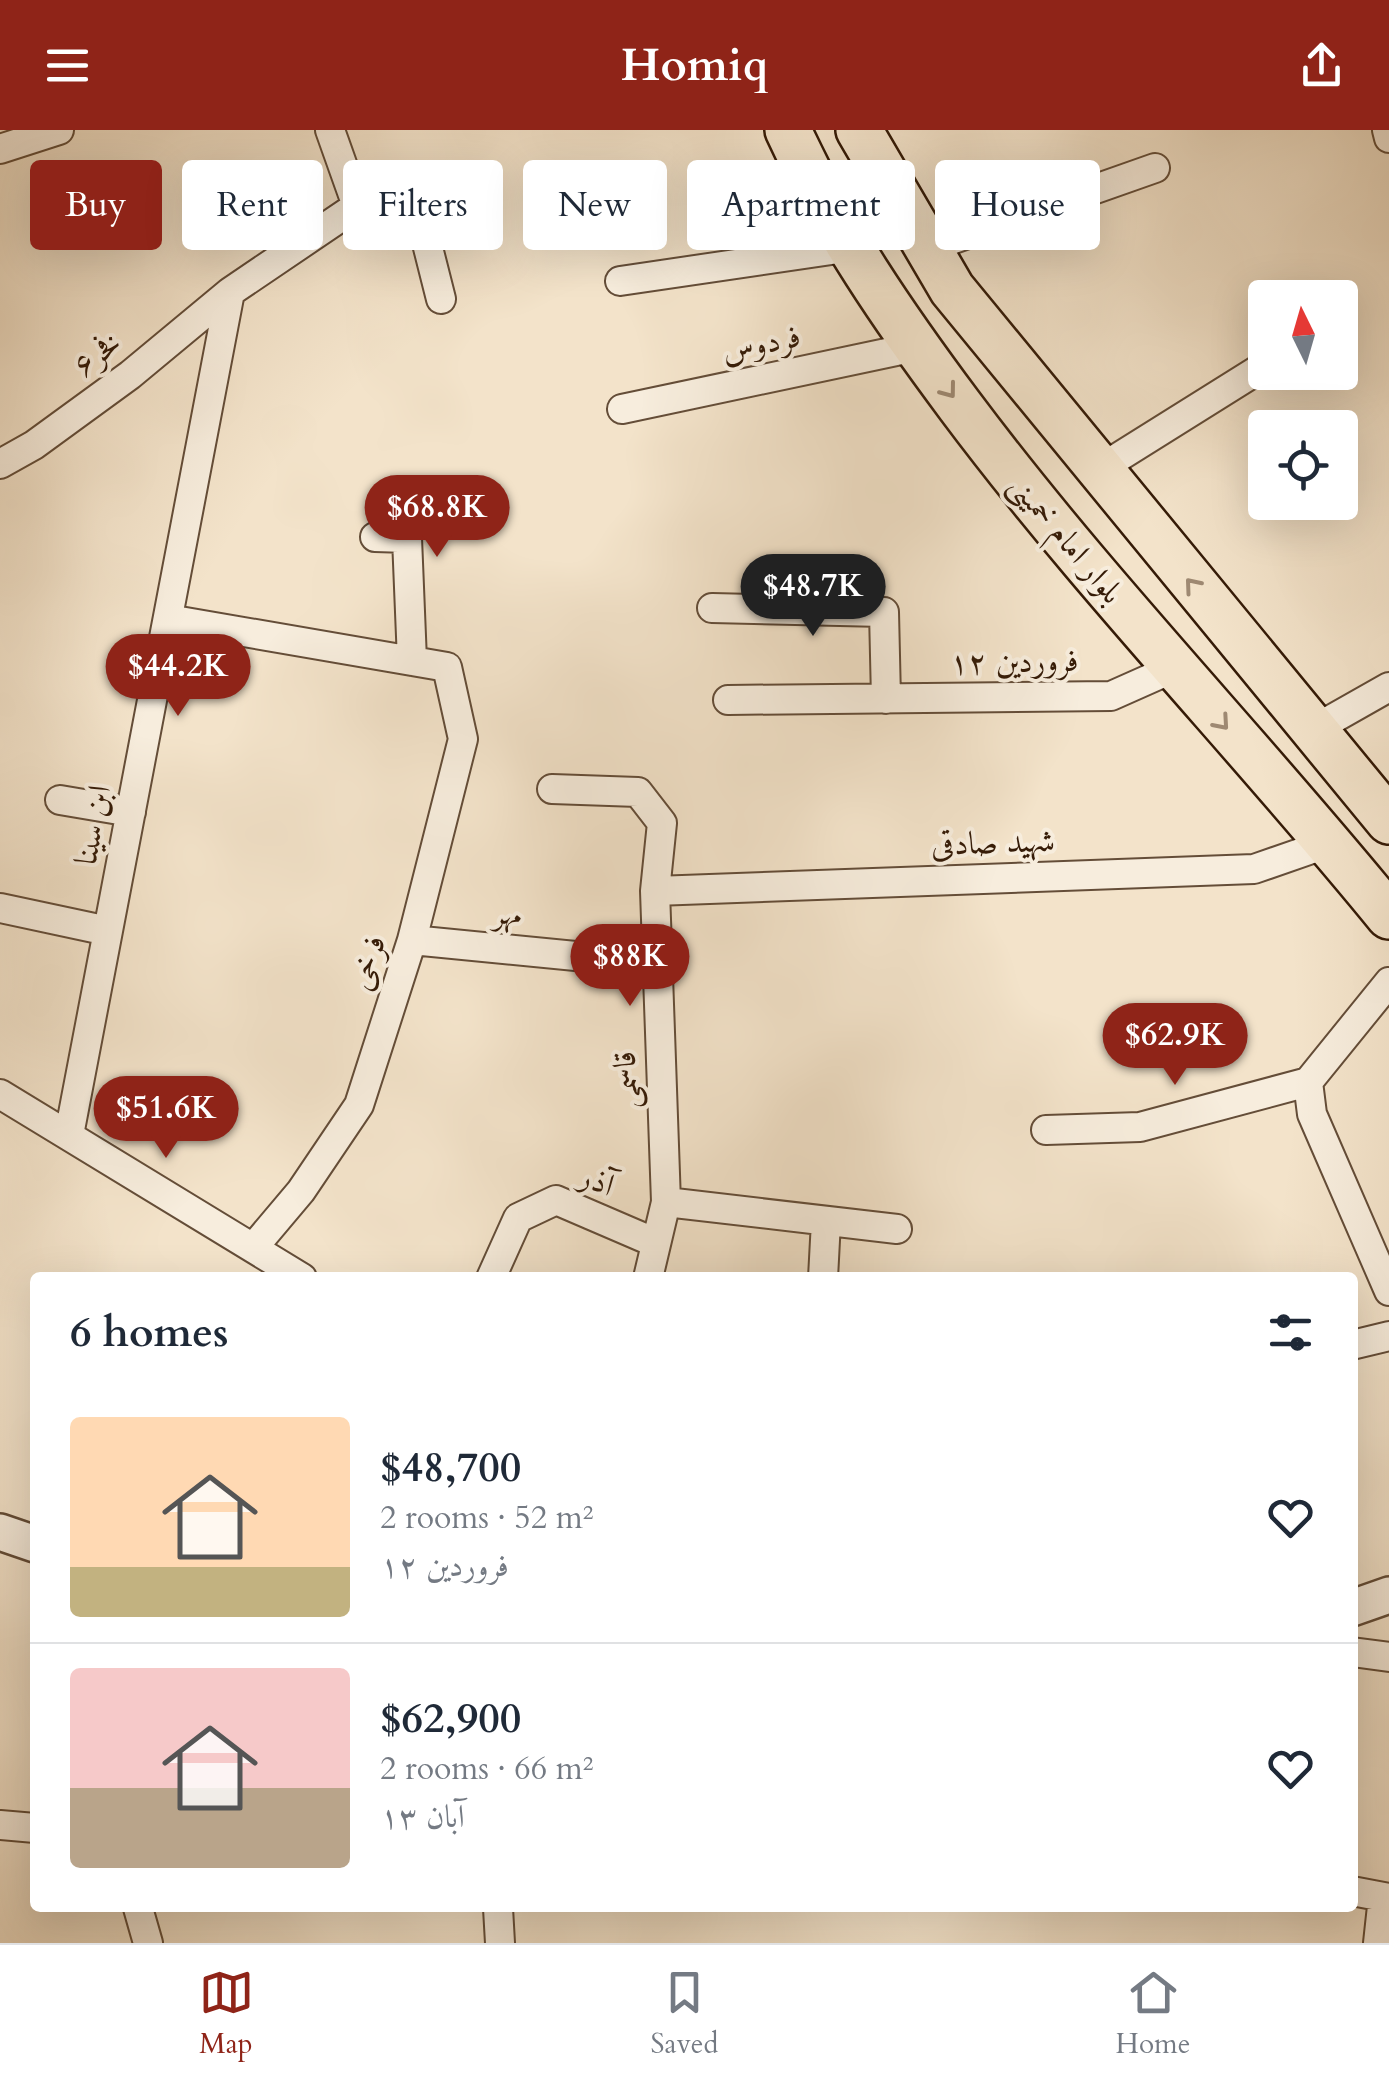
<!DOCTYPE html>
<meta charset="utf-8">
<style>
:root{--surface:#fff;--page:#f2f2f3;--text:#1f2937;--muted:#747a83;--line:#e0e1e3;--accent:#8f2418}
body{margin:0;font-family:Cardo,Amiri,serif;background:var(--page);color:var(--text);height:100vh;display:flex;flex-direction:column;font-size:38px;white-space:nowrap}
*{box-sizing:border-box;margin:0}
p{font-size:32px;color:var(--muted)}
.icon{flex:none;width:55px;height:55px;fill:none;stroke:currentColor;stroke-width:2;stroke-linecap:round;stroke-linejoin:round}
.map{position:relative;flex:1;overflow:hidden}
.panel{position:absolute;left:30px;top:1142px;width:1328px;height:640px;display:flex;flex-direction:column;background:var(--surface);border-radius:10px;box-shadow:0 10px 40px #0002}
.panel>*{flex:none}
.guide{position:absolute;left:30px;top:30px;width:1330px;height:90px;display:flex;gap:20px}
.needle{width:65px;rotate:355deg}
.controls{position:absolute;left:1248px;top:150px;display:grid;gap:20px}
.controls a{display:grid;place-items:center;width:110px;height:110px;border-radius:10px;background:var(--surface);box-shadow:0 10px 40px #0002;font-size:50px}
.price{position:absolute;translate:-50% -85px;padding:0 22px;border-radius:35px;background:var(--accent);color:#fff;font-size:32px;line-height:65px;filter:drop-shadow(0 2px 5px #0008)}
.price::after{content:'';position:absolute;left:50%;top:60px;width:30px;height:22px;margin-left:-15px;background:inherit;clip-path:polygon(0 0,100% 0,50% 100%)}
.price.active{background:#222;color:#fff}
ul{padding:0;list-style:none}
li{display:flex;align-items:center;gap:30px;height:250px;padding:0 40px}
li+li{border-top:2px solid var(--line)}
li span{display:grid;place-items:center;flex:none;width:280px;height:200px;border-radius:10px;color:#555}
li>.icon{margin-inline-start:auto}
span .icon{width:120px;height:120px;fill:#fffc;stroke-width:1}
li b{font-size:42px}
h2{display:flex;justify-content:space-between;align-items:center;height:120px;padding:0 40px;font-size:42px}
.tag{padding:0 35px;border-radius:10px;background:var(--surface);box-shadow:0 10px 40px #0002;font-size:35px;line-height:90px}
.tag.active{background:var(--accent);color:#fff}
header{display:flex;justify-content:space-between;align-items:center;height:130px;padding:0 40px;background:var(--accent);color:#fff;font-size:45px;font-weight:700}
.dock{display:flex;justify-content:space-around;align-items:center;height:140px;border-top:2px solid var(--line);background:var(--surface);font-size:28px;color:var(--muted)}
.dock a{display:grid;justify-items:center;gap:5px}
.dock .active{color:var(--accent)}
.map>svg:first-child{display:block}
</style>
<header><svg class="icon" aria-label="menu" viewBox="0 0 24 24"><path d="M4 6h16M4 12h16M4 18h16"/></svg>Homiq<svg class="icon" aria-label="share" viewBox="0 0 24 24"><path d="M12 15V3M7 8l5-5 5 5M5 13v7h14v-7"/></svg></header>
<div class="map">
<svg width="1389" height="1813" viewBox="0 0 1389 1813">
<rect width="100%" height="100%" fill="#f3e3ca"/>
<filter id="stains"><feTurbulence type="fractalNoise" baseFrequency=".002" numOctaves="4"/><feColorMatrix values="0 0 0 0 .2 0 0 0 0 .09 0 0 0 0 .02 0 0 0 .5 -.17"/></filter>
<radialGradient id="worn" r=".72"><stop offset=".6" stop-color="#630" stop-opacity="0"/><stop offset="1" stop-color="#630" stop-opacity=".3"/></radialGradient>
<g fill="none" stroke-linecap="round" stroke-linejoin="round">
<defs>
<path id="minor" d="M330,0l27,76
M1387,0l2,8
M0,19l59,-19
M928,118l227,-80
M620,151l232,-34
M622,279l293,-62
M0,334l34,-19 96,-70 100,-83 127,-86 59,-6 25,99
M1098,340l163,-102
M375,407l32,1 5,123
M712,478l172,4 2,87
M168,489l279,48 16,72 -51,201 -53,165 -58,86 -48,57
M728,570l383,-4 63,-28
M1313,600l76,-43
M552,659l86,3 24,31 -7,68 11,311 -18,76
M60,670l71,12
M655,761l599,-22 75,-26
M0,778l108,23
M412,810l245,24
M1389,852l-81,100 4,32 77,177
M0,964l302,184
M1046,1000l94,-3 168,-45
M69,1005l161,-843
M666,1072l231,27
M491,1148l27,-60 38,-18 100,43
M823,1148l3,-57
M1352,1215l37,-9
M1352,1522l37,5
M0,1695l35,3
M1352,1761l37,7
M138,1778l10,35
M498,1778l2,35
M1378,1813l5,-46"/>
<path id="tertiary" d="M0,1402l35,12
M1352,1478l37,-13"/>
<path id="primary" d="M788,0c45,99 107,189 172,276 133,178 289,338 429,510
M859,0l93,159 437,532"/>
</defs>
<!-- minor casing -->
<use href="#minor" stroke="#644d38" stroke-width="32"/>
<!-- tertiary casing -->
<use href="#tertiary" stroke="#644d38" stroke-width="40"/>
<!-- primary casing -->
<use href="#primary" stroke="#351b07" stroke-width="50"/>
<!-- minor -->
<use href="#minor" stroke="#f7eddd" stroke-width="28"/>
<!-- tertiary -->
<use href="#tertiary" stroke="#f7eddd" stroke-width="35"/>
<!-- primary -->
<use href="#primary" stroke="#f3e3ca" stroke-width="45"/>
</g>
<!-- one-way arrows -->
<defs><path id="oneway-chevron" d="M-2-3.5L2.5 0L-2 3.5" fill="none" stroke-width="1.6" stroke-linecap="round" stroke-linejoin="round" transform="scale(2.5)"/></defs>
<g stroke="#9e8972">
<use href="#oneway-chevron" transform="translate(949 261) rotate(53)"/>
<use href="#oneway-chevron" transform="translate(1192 455) rotate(-130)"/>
<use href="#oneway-chevron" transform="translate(1222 593) rotate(49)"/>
</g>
<g text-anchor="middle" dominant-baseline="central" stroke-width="8" stroke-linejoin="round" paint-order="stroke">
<!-- street labels -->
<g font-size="32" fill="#351b07" stroke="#f7eddd">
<text transform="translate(761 214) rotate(-12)">فردوس</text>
<text transform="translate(97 224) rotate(-37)">فخر۶</text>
<text transform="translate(1066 409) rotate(50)">بلوار امام خمینی</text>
<text transform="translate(1014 532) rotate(-1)">۱۲ فروردین</text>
<text transform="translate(93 695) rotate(-79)">ابن سینا</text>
<text transform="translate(993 713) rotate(-2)">شهید صادقی</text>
<text transform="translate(508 784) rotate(6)">مهر</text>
<text transform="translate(368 833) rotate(-73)">فرخی</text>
<text transform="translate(626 950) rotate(-92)">قاسمی</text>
<text transform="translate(597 1051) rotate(21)">آذر</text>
</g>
</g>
<rect width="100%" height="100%" filter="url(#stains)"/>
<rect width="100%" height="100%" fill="url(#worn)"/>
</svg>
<div class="controls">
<a><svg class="needle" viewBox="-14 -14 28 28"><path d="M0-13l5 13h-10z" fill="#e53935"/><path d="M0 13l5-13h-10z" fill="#747a83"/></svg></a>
<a><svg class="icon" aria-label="locate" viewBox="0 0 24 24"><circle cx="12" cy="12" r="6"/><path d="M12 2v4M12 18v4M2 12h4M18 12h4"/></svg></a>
</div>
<b class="price" style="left:437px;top:430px">$68.8K</b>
<b class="price active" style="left:813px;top:509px">$48.7K</b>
<b class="price" style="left:178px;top:589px">$44.2K</b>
<b class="price" style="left:630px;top:879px">$88K</b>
<b class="price" style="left:1175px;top:958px">$62.9K</b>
<b class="price" style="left:166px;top:1031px">$51.6K</b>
<div class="guide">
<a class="tag active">Buy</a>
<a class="tag">Rent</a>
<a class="tag">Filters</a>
<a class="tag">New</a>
<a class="tag">Apartment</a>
<a class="tag">House</a>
</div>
<section class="panel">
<h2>6 homes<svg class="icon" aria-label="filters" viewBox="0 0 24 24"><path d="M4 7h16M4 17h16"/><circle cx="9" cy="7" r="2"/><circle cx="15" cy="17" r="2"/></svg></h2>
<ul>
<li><span style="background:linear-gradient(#ffd9b3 75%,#c2b280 0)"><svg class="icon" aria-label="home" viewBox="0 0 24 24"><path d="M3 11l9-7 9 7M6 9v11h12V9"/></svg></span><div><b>$48,700</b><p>2 rooms · 52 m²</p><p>۱۲ فروردین</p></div><svg class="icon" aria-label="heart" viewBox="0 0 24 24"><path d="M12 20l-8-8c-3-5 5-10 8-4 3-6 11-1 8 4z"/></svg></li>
<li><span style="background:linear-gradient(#f6c9c9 60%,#b9a48a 0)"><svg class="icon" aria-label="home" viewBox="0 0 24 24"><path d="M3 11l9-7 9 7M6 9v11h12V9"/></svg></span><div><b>$62,900</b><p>2 rooms · 66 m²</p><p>۱۳ آبان</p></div><svg class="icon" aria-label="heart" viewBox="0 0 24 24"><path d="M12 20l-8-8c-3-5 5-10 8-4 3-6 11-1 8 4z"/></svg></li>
</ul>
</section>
</div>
<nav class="dock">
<a class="active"><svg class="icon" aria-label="map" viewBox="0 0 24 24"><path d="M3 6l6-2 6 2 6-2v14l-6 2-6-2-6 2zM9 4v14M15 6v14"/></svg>Map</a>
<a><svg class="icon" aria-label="saved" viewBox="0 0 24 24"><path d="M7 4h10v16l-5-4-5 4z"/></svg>Saved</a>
<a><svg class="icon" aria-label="home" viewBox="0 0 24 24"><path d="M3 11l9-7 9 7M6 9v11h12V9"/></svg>Home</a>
</nav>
